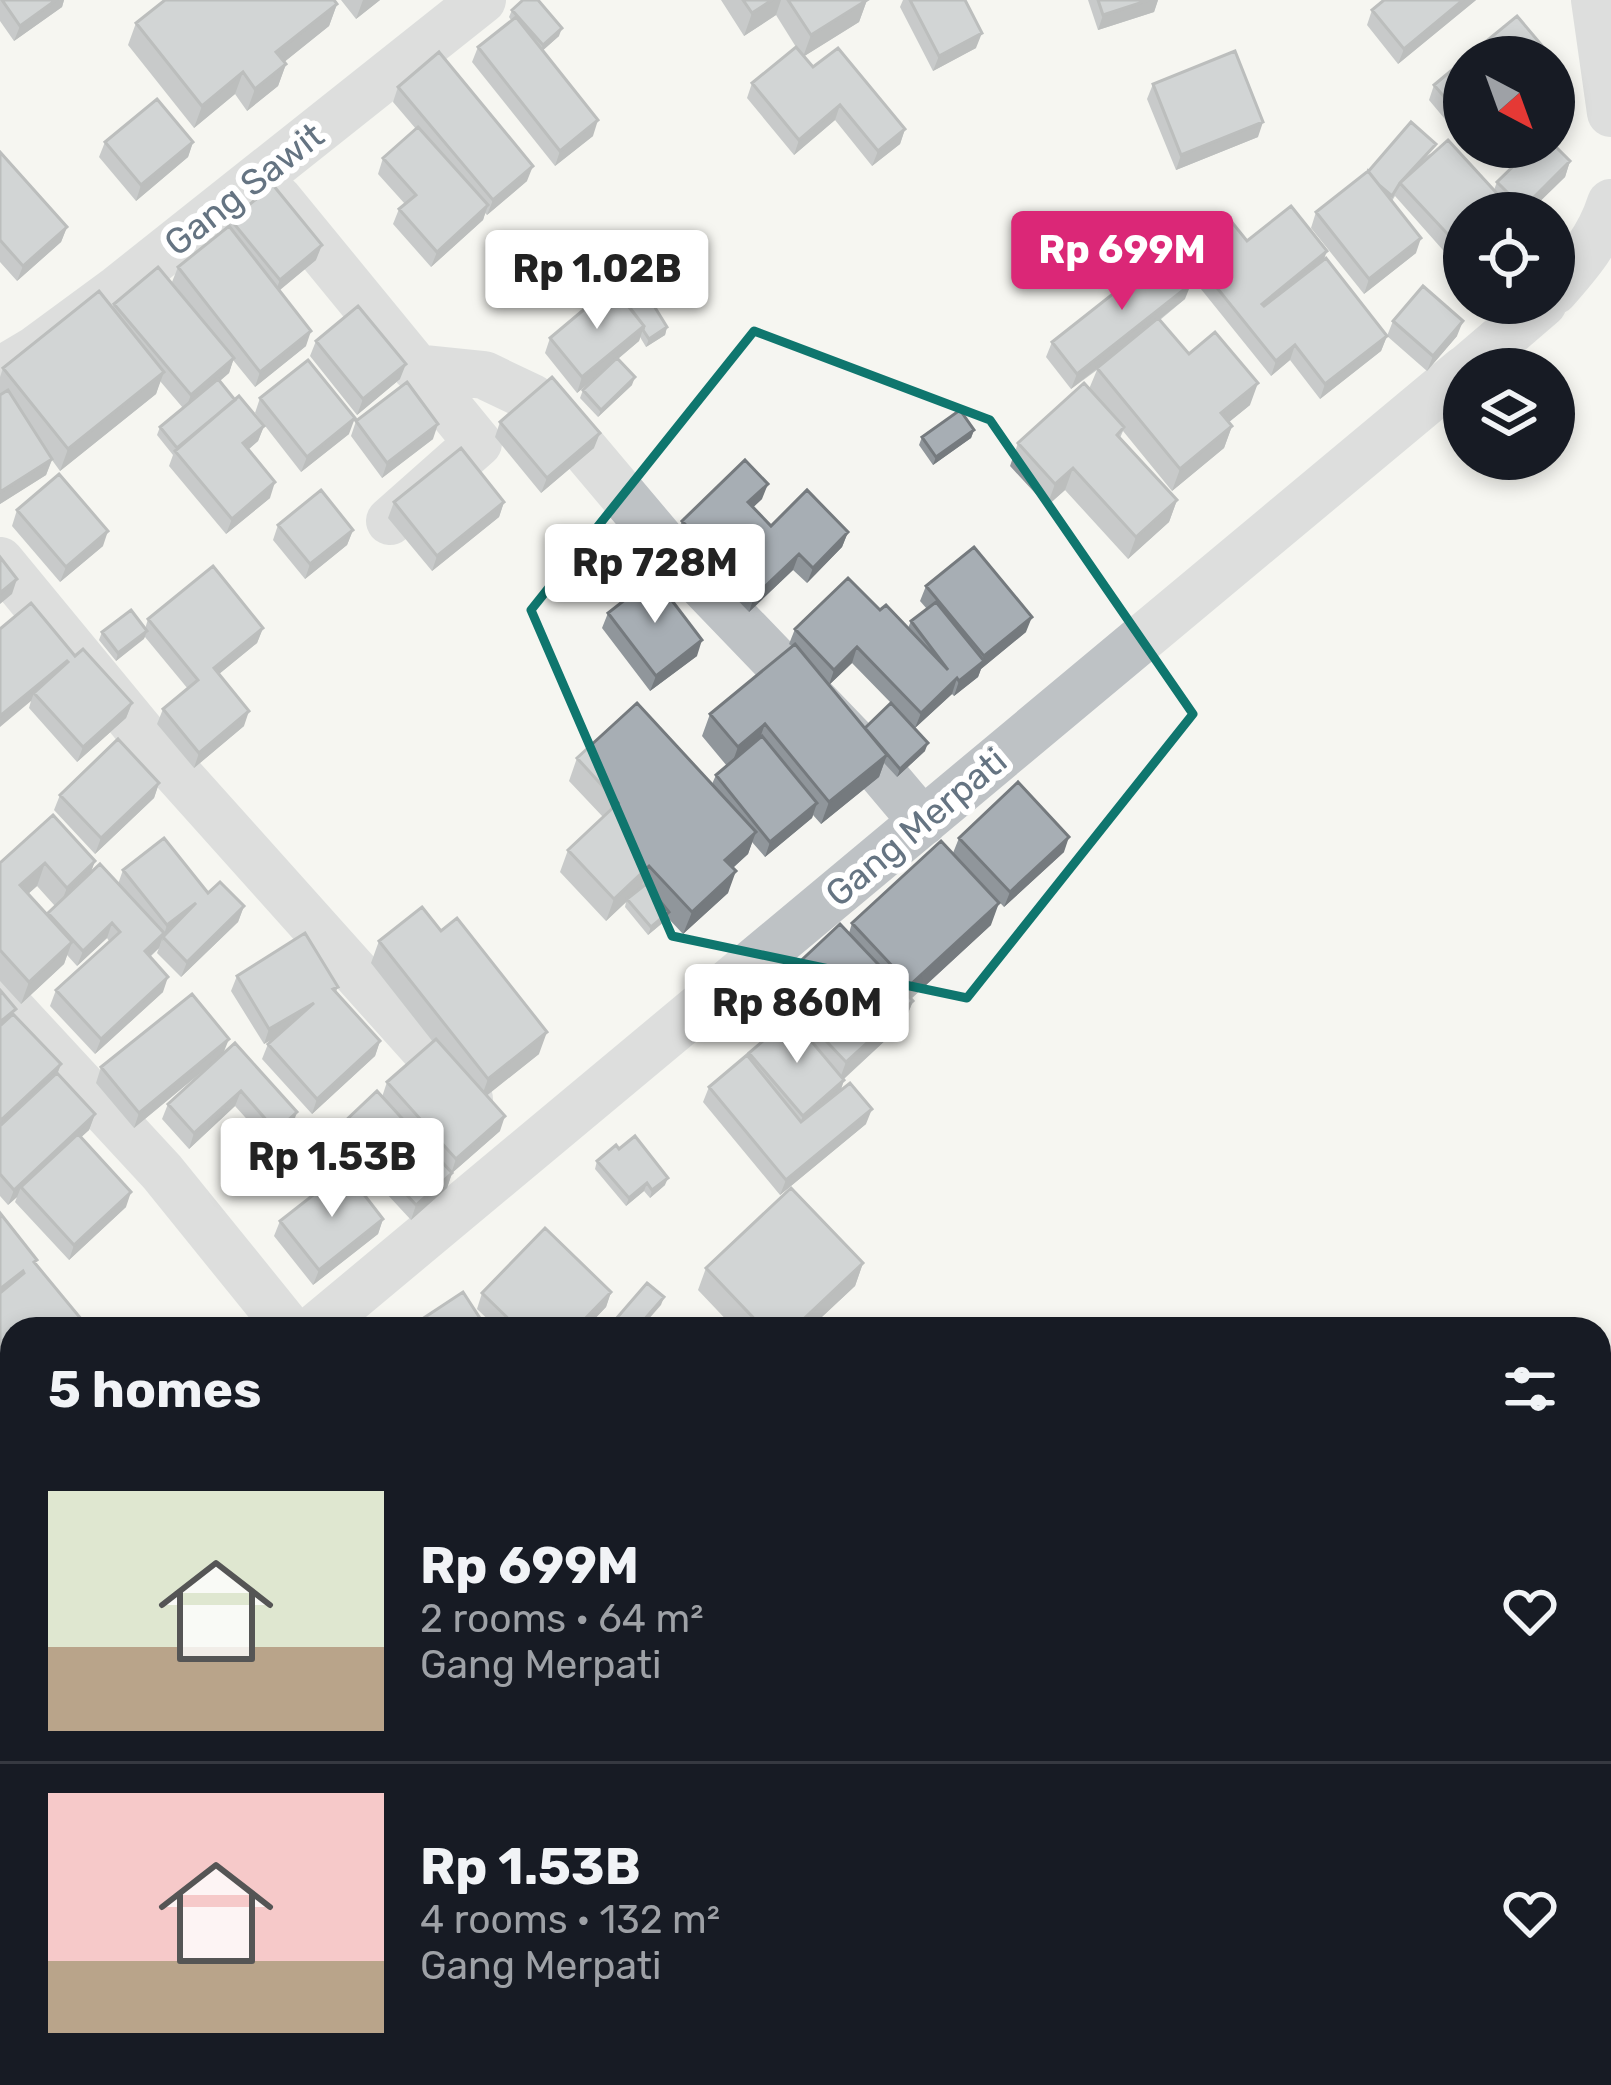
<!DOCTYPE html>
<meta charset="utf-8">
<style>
:root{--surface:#171b24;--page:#242831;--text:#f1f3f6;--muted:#9ea1a6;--line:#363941;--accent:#db2777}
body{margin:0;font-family:Rubik,sans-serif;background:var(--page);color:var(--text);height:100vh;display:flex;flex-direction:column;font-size:45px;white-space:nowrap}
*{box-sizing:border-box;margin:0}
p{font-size:39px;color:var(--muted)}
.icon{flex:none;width:66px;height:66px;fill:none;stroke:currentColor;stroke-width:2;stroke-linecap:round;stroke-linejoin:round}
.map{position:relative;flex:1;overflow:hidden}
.panel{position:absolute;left:0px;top:1317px;width:1611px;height:768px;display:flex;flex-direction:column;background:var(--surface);border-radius:36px 36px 0 0;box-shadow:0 6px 18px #0003}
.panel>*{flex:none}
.needle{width:78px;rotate:139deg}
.tools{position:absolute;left:1443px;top:36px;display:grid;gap:24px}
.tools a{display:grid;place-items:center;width:132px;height:132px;border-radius:50%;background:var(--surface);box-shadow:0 6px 18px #0003;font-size:60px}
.price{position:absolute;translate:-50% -102px;padding:0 27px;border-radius:12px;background:#fff;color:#222;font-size:39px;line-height:78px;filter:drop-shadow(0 3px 6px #0008)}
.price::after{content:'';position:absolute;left:50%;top:72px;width:36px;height:27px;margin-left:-18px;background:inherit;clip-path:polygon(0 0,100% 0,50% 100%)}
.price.on{background:var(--accent);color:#fff}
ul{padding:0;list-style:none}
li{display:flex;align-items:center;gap:36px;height:300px;padding:0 48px}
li+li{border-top:3px solid var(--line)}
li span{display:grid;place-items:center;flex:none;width:336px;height:240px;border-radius:0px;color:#555}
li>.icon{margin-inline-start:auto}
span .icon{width:144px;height:144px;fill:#fffc;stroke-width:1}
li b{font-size:51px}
h2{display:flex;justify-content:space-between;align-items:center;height:144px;padding:0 48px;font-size:51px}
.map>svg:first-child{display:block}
</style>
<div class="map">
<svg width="1611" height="2085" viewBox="0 0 1611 2085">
<rect width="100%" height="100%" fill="#f5f5f1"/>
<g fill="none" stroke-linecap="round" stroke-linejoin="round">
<defs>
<path id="major" d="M0,1648l12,13
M346,2073l10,12"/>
</defs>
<!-- major casing -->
<use href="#major" stroke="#b1b6b9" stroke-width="66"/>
<!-- minor -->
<path stroke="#bec2c5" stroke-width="48" d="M1595,0l16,113
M278,199l200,244 -88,78
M1554,291c24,-27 46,-53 57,-88
M416,368l68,7 48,23 52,51 86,102 199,207 54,64
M1466,369l77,-66
M0,371l35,-21 83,-61 364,-289
M0,561l150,182 319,356
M0,997l162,175 127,157
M314,1329l1150,-959
M0,1590l12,-10
M18,2085l14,-12"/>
<!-- major -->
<use href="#major" stroke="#fff" stroke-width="60"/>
</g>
<!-- wall -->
<path fill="#90969b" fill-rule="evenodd" d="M0,0h64l-2,7 -48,34 -14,-20z
M341,0h39l-24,19z
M721,0h146l-8,22 -55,34 9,11 92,62 -5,15 -28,22 -37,-46 -41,35 -47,-57 5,-15 44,-36 -20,-32 -32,21z
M903,0h62l11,48 -43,23 -33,-64z
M1088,0h70l-4,12 -56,18z
M1384,0h92l-78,64 -31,-39 5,-15z
M337,4l-8,22 -45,36 2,2 -8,22 -31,25 -12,-17 -41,34 -66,-83 8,-22z
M512,10l47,26 -16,14 50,86 -38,30 -83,-104 6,-15 33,-27 -2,-3z
M1464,60v82l-35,-42 5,-15z
M1153,84l105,53 -82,33 -29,-71z
M398,87l129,94 -40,34 -2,-2 -2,7 -52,47 -38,-43 6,-15 6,-5 -27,-30 5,-16 33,-29 -23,-27z
M105,142h88l-5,15 -52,44 -37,-44z
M0,152l67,75 -6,15 -44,39 -17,-19z
M1432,153l62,37 3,-8 73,-21 -5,16 -37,36h-20l-8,-8 -3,8h-33v31l-14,14 -55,-62 -3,5 24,52 -52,41 -53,-66 5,-16z
M231,220l85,40 -37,30 27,56 -51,41 -22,-27 -4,13 -9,8 15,19 29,26 -6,15 -10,9 22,48 -44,36 -57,-68 4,-11 -16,-20 3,-8 23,-19 -23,-27 -4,13 -96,77 -8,-11 -6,15 -46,29v-127l3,-9 109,-60 2,-4 87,14 -29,-36 6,-15 51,-41z
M1247,241l77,19 63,76 -6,15 -61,48 -30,-39 -19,16 -87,-108 5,-15z
M1185,299l-25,21 29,34 61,51 -21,17 3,4 -8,22 -52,43 -49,-60 -3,7 57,62 -8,22 -41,37 -63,-69 -18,16 -37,-40 8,-23 71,-54 8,-19 -26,19 -25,-32 6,-15z
M624,301l43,26 -2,8 -19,12 -6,-10 -1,4 -21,18 14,26 -34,32 -18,-19 3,-8 28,-26 -34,29 -32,-40 5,-15z
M1393,321l64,15 -30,35 -40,-35z
M316,341l84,38 -43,36 -47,-59z
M260,398l89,36 -48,38 -46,-59z
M356,421l77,18 -51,39 -31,-42z
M500,422l94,26 -53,45 -46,-56z
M974,430l-3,8 -38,27 -14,-20 3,-8z
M762,499l-9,8 18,19 77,6 -6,15 -35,36 -14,-13 -44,42 -73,-76 6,-15z
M394,502h110l-5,15 -67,54 -44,-53z
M17,510l86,36 -43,36 -48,-56z
M278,525l75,5 -6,15 -42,34 -32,-39z
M926,586l100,46 -45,37 -3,8 -24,19 -2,-2 -37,34 10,23 -28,26 -13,-14 -5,14 -58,47 -8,-9 -1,3 -47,39 -13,-15 -4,12 -15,14 -5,25 -45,41 -16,-17 -1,3 -18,15 -23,-28 1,-5 -20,19 -46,-49 8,-22 35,-33 -34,-36 8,-23 135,26 4,-9 11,-9 -25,-30 8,-22 82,-68 -3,-2 6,-15 85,-19 28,18 3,-7 16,-12 -7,-8zM852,663l39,40 -26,25 -36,-43z
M608,613l89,43 -47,35 -48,-63z
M148,619l115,9 -6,15 -38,31 25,52 -50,42 -37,-44 6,-15 25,-20 -43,-52 -29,24 -17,-21 3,-8 43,-3z
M0,629l75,27 57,47 -6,15 -49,44 -48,-54 2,-7z
M159,783l-5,15 -59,56 -41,-44 6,-15z
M959,838l105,14 -60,55 -51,-54z
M95,861l-5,12 28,11 5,-14 85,23 36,13 -6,16 -57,55 -24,-24 5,-13 -3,8 -9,9 13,35 -68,62 -45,-48 6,-16 53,-49 -2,-3 -30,28 -10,-11 -3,9 -43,40 -21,-23v-118zM37,886l18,20 -8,8 -19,-20z
M852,923l139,2 -80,74 2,2 -9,22 -60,56 -3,11 25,34 -86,71 -77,-93 6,-15 39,-31 1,-3 33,-28 -16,-17 8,-22 75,-53z
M379,941l160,113 -52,41 13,36 -48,42 -5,15 -36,32 -75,-81 6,-15 40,-27 5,-15 46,-40 -62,-79z
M237,976l101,11 -2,5 44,49 -5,15 -63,58 -50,-55 6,-15 8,-7 -12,7 -33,-53z
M0,990l14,25 47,49 -4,10 38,40 -6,16 -8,7 45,70 -57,53 -54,-58 2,-5 -9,8 -8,-9z
M224,1053l68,74 -21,19 -36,-40 -46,43 -27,-30 6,-15 46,-42 -80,66 -38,-45 5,-16z
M597,1161l68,24 -15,13 -6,-7 -18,15 -31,-37z
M0,1213l35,51 47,56 -4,9h-66v60l-10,9 -2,-2z
M383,1219l-5,15 -65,51 -39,-49 6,-15z
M863,1263l-8,23 -46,43h-74l-37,-39 8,-22z
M611,1292l-5,15 -21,22h-87l-21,-20 5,-16z
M12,1858v95l-12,10v-90l2,-7z"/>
<!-- shaded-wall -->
<path fill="#757a7e" d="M56,0h8l-2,7 -48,34 6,-15z
M363,0h17l-24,19z
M772,0h9l-5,15 -32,21 8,-23z
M867,0l-8,22 -56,35 8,-22z
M1149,0h9l-4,12 -56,18 5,-15z
M1463,0h13l-78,64 6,-15z
M337,4l-8,22 -61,49 8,-23z
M562,28l-3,8 -19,17 3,-8z
M982,33l-6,15 -43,23 6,-15z
M286,64l-8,22 -31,25 8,-22z
M243,72l-8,22 -41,34 8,-22z
M840,105l-5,15 -41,35 5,-15z
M598,120l-5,16 -38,30 5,-15z
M1263,122l-5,15 -82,33 5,-15z
M905,129l-5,15 -28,22 6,-15z
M193,142l-5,15 -52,44 5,-16z
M1570,161l-5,16 -37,36h-7l2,-5z
M533,166l-6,15 -40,34 6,-15z
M1502,199l-5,14h-10z
M488,205l-5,15 -52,47 6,-15z
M67,227l-6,15 -44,39 6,-15z
M1464,234v10l-14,14 5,-16z
M1421,238l-5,15 -52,41 5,-15z
M322,245l-6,15 -42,35 6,-15z
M1327,251l-6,16 -64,52 5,-15z
M1191,284l-6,15 -114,90 6,-15z
M1463,321l-6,15 -30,35 6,-15z
M644,326l-5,15 -62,52 5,-16z
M667,327l-2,8 -19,12 3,-8z
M311,331l-5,15 -51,41 5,-15z
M1387,336l-6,15 -61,48 5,-15z
M1295,345l-5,15 -19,16 5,-15z
M234,358l-5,15 -44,37 6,-15z
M406,364l-6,15 -43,36 6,-16z
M164,372l-8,22 -96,77 8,-22z
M635,377l-3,8 -34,32 3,-7z
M1258,383l-8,22 -37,30 8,-22z
M355,418l-6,16 -48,38 6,-15z
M438,424l-5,15 -51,39 5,-15z
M264,426l-6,15 -21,18 6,-16z
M1232,426l-8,22 -52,43 8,-22z
M974,430l-3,8 -38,27 3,-8z
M600,433l-6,15 -53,45 6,-15z
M52,459l-6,16 -46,29v-12z
M1073,468l-8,22 -18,16 8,-22z
M275,482l-5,16 -44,36 6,-15z
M768,484l-6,15 -19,18 5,-15z
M1177,500l-8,22 -41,37 8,-22z
M504,502l-5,15 -67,54 5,-15z
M353,530l-6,15 -42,34 5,-15z
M108,531l-5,15 -43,36 6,-15z
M848,532l-6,15 -35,36 6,-15z
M799,554l-6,16 -44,42 5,-15z
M17,579l-5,15 -12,10v-11z
M1032,617l-6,15 -45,37 -3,8 -24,19 5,-15 22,-18 3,-7z
M263,628l-6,15 -49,40 6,-15z
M147,631l-3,8 -28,22 2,-8z
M702,640l-5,16 -47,35 6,-15z
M857,647l-5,16 -23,22 5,-15z
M67,661l-6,15 -27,17 -3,8 -31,26v-11z
M957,678l-5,16 -37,34 6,-15z
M132,703l-6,15 -49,44 6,-15z
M249,711l-5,15 -50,42 5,-15z
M765,724l-8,22 -27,23 8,-22z
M928,743l-3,8 -28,26 3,-8z
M887,755l-8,22 -58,47 8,-22z
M159,783l-5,15 -59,56 6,-16z
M817,803l-5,15 -47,39 5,-15z
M756,832l-8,22 -31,28 8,-22z
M1069,837l-5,15 -60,55 6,-15z
M95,861l-8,22 -29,27 9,-22z
M45,863l-8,23 -25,22 8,-23z
M649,866l-8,22 -35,33 8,-22z
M736,871l-8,22 -45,41 9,-22z
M196,903l-6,15 -28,23 5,-16z
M999,903l-8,22 -89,82 8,-22z
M244,906l-6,16 -57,55 6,-15z
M669,912l-3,8 -18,15 3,-8z
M112,923l-5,15 -30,28 6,-15z
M164,933l-5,15 -20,18 6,-15z
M72,942l-8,22 -43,40 8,-22z
M168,977l-5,15 -68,62 6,-15z
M913,1001l-9,22 -66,61 8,-22z
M314,1003l-6,15 -44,26 5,-15z
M547,1032l-8,22 -59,47 8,-22z
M229,1039l-6,15 -89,74 5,-15z
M380,1041l-5,15 -63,58 5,-15z
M61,1064l-6,16 -55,51v-10z
M844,1080l-5,15 -42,36 6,-15z
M241,1091l-6,15 -46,43 5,-16z
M872,1109l-6,15 -86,71 6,-15z
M297,1112l-5,15 -21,19 5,-15z
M95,1114l-6,16 -65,60 -3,-3 -4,10 -9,8 6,-15z
M505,1116l-5,15 -48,42 -5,15 -36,32 5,-15 35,-31 5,-15z
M668,1178l-3,7 -15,13 2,-8z
M647,1183l-3,8 -18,15 3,-8z
M131,1192l-5,15 -57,53 5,-15z
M383,1219l-5,15 -65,51 6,-15z
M863,1263l-8,23 -46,43h-16z
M611,1292l-5,15 -21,22h-10z
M664,1297l-3,8 -21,24h-4z
M12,1378v11l-10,9 5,-16z
M12,1516v15l-12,11v-15z
M12,1787l-1,6 -11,10v-5z
M12,1943v10l-12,10v-10z"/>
<!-- building -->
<path fill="#a7aeb4" stroke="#757a7e" stroke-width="3" d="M2,0h54l-36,26z
M165,0h169l3,4 -61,48 10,12 -31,25 -12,-17 -41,34 -66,-83z
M523,0h15l24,28 -19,17 -31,-35z
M743,0h29l-20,13z
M788,0h79l-56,35z
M910,0h55l17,33 -43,23z
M1098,0h51l-46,15z
M1384,0h79l-59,49 -32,-39z
M1517,16l27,32 -11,9h-66z
M516,17l82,103 -38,31 -82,-104z
M796,47l17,20 25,-19 67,81 -27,22 -38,-46 -41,35 -47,-57z
M1235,51l28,71 -82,33 -28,-71z
M439,52l94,114 -40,34 -95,-113z
M1464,60v60l-30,-35z
M157,99l36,43 -52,43 -36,-43z
M1411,122l25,22 -36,39 -8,13 -13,-11 -11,-14 -1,2z
M418,127l70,78 -51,47 -38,-43 17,-14 -33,-37z
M1448,140l54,59 -15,14h-23v21l-9,8 -55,-59z
M1554,145l16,16 -47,47 -26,-26 36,-35h21z
M0,152l67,75 -44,39 -23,-26z
M1368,171l53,67 -52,41 -53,-67z
M273,185l49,60 -42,35 -49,-60z
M1291,206l36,45 -65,53 2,2 62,-48 61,78 -62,48 -30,-39 -19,16 -87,-108 42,-32 16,20z
M229,226l82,105 -51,41 -82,-105z
M1166,252l25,32 -114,90 -25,-32z
M158,267l76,91 -43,37 -77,-91z
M612,286l32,40 -62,51 -32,-39z
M1423,286l40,35 -30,35 -40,-35z
M643,288l24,39 -18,12 -6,-9 1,-4 -20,-26z
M99,291l65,81 -96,77 -65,-81z
M358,306l48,58 -43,35 -47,-58z
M1158,318l31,36 26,-22 43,51 -37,30 11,13 -52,43 -83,-101z
M617,358l18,19 -34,33 -18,-20z
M308,360l47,58 -48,39 -47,-59z
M552,377l48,56 -53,45 -47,-56z
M218,379l17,21 -58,48 -17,-21z
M407,382l31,42 -51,39 -31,-42z
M1084,383l40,44 -7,8 60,65 -41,37 -63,-69 -18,16 -37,-41z
M8,390l44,69 -52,33v-97z
M239,396l25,30 -21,17 32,39 -43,37 -57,-68z
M960,410l14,20 -38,27 -14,-20z
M461,448l43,54 -67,54 -43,-54z
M745,460l23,24 -20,18 23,24 36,-36 41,42 -35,36 -14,-14 -45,43 -72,-76z
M59,474l49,57 -42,36 -49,-57z
M321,490l32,40 -43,34 -32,-39z
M974,547l58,70 -48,39 -58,-70z
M0,557l17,22 -17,14z
M213,566l50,62 -49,40 35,43 -50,42 -36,-44 35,-29 -50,-61z
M654,577l48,63 -46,36 -48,-63z
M848,578l32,32 6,-5 62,65 -37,-49 25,-19 48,59 -25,20 -2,-3 -36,35 -64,-66 -23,23 -39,-41z
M31,603l44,53 8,-7 49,54 -49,44 -49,-54 34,-31 -1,-1 -67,55v-87z
M131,610l16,21 -29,22 -16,-21z
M795,644l92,111 -58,47 -64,-78 -27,23 -28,-33z
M637,703l119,129 -31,28 11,11 -44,41 -43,-46 -35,33 -46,-49 50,-47 -41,-45z
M891,703l37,40 -28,26 -35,-41z
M762,736l55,67 -47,39 -54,-67z
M118,739l41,44 -58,55 -41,-43z
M1018,782l51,55 -59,55 -51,-54z
M53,815l42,46 -28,27 -22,-25 -25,22 52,57 -43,40 -29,-32v-87z
M164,838l44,55 12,-11 24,24 -57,56 -24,-25 33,-34 -29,22 -44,-55z
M941,841l58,62 -89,82 -58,-62z
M100,864l64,69 -19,18 23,26 -67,62 -45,-49 64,-58 -8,-9 -29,28 -35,-38z
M646,884l23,28 -18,15 -24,-28z
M422,907l19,24 16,-13 90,114 -59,47 -109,-138z
M840,924l73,77 -67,61 -72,-76z
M305,933l33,54 -5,2 47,52 -63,58 -49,-55 46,-41 -45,26 -32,-53z
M0,990l16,19 -16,13z
M192,994l37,45 -90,74 -38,-46z
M13,1014l48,50 -61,57v-95z
M791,1017l53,63 -41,36 -54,-63z
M436,1039l69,77 -49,43 -69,-77z
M235,1043l62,69 -21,19 -35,-40 -47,42 -26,-29z
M747,1055l54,67 49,-39 22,26 -86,71 -77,-93z
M57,1073l38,41 -81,76 -14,-16v-48z
M377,1091l75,82 -36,32 -74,-81z
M78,1134l53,58 -57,53 -53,-58z
M635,1136l33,42 -16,12 -5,-7 -18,15 -32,-37 19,-16 3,4z
M345,1170l38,49 -64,51 -39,-49z
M791,1188l72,75 -70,66h-29l-58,-61z
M0,1213l37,47 -3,2 48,58 -11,9h-59v49l-5,4 -7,-8v-81l24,-20 -1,-2 -23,18z
M545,1228l66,64 -36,37h-56l-37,-36z
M647,1283l17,14 -28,32h-11l-10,-9z
M463,1292l24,37h-80z
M12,1440v76l-12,11v-76z
M0,1769l12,13v5l-12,11z
M12,1858v20l-10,-12z
M0,1874l12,15v54l-12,10z
M142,2073h33l10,12h-57z"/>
<!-- marked area -->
<path d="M0 0H1611V2085H0ZM754,331l236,89 203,294 -226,284 -295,-62 -141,-326z" fill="#f5f5f1" fill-opacity=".55" fill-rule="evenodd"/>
<path fill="none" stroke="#0f766e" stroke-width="9" stroke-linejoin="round" d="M754,331l236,89 203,294 -226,284 -295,-62 -141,-326z"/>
<g text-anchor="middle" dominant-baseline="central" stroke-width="12" stroke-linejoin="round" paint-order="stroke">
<!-- street labels -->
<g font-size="36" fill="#657482" stroke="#fff">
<text transform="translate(244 189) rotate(-38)">Gang Sawit</text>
<text transform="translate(916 827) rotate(-40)">Gang Merpati</text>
</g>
</g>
</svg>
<div class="tools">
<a><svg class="needle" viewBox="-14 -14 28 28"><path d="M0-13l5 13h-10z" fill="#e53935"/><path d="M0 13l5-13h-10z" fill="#9ea1a6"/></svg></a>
<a><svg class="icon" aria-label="locate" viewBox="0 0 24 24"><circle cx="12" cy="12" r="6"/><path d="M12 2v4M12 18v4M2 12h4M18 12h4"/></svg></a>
<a><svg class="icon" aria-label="layers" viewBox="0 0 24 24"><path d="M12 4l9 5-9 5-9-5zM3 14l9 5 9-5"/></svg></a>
</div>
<b class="price on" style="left:1122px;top:313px">Rp 699M</b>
<b class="price" style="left:597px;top:332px">Rp 1.02B</b>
<b class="price" style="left:655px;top:626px">Rp 728M</b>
<b class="price" style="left:797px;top:1066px">Rp 860M</b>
<b class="price" style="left:332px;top:1220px">Rp 1.53B</b>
<section class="panel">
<h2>5 homes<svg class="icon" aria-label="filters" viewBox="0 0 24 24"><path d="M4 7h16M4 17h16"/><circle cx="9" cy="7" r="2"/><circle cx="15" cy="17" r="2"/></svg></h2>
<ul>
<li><span style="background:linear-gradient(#dfe7d0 65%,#b9a48a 0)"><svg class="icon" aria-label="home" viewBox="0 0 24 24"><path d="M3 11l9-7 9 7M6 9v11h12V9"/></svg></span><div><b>Rp 699M</b><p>2 rooms · 64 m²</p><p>Gang Merpati</p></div><svg class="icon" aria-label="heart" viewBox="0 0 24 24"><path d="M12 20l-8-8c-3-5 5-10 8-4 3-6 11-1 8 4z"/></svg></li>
<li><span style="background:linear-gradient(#f6c9c9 70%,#b9a48a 0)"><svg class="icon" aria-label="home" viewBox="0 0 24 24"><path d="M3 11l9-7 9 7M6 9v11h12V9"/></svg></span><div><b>Rp 1.53B</b><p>4 rooms · 132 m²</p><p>Gang Merpati</p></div><svg class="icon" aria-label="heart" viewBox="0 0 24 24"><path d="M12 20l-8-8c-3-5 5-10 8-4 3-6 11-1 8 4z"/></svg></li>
</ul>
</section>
</div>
